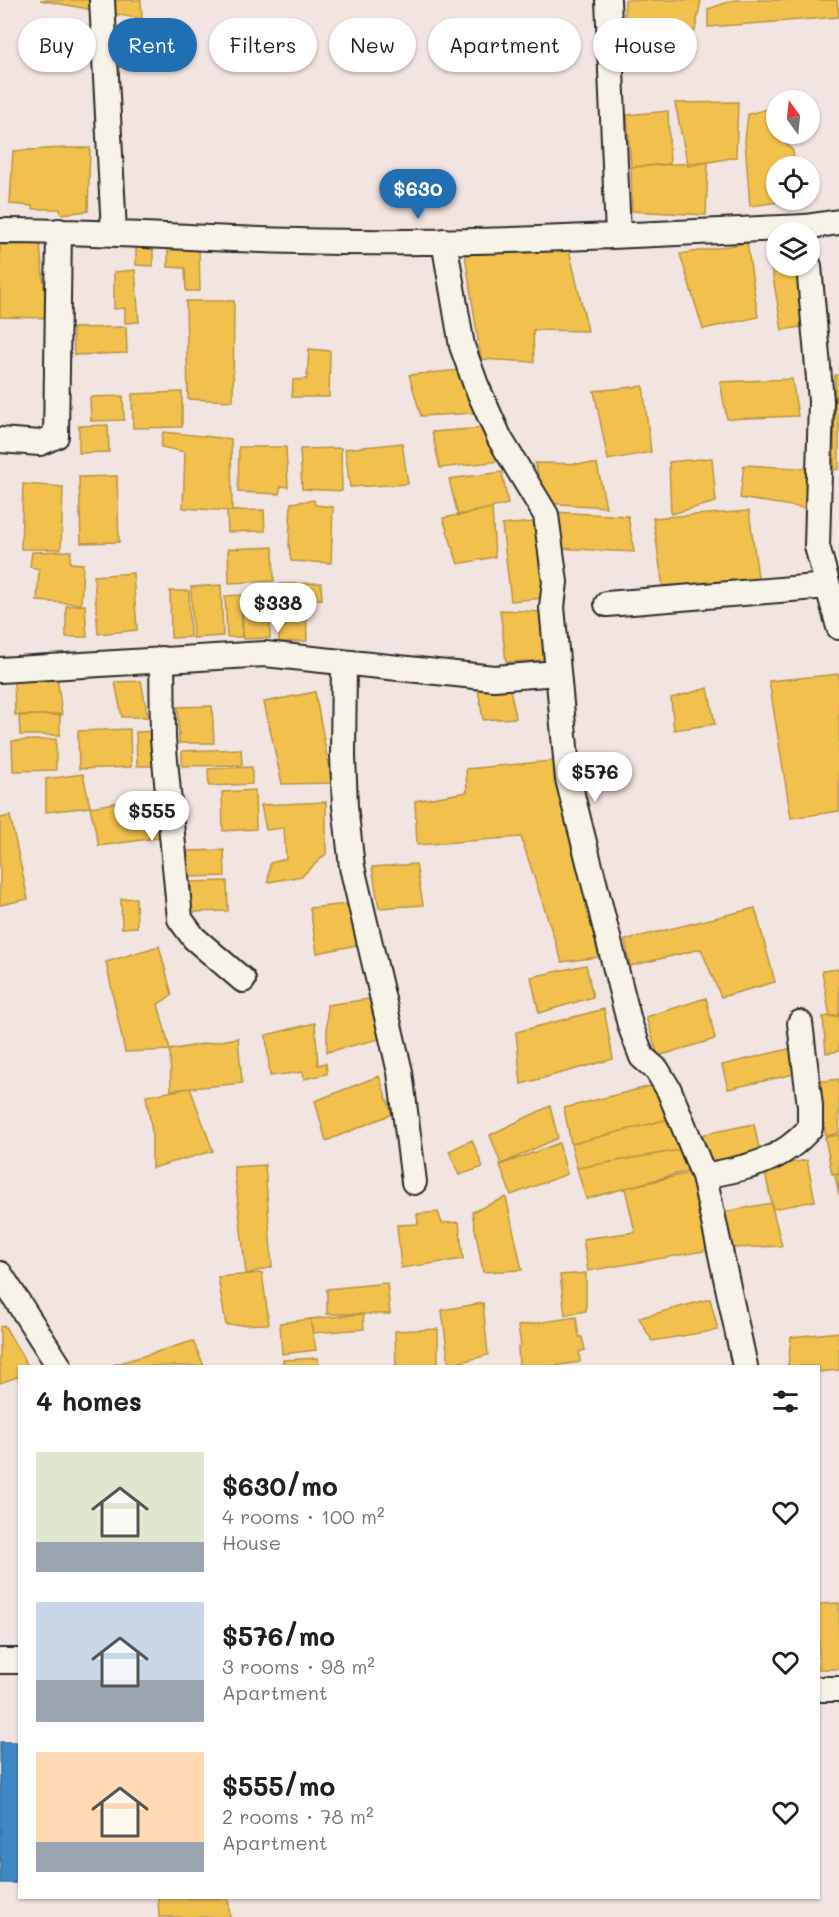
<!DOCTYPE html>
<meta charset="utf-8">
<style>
:root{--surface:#fff;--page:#f2f2f2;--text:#202124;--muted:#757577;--accent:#1f6fb2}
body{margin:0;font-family:Mali,sans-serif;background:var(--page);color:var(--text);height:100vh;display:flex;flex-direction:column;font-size:22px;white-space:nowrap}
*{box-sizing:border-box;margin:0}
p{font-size:20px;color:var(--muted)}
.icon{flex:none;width:33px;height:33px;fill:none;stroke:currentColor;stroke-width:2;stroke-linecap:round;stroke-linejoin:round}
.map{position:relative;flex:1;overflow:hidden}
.panel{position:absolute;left:18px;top:1365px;width:802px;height:534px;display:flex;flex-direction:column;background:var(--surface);border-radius:0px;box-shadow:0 2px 4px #0004}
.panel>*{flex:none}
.guide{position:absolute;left:18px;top:18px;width:804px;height:54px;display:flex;gap:12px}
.needle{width:39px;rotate:345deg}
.fabs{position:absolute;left:766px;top:90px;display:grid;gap:12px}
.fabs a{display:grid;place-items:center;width:54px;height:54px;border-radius:50%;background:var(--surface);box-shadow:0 2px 4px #0004;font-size:30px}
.price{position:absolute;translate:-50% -51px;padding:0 14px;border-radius:21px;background:#fff;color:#222;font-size:20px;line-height:39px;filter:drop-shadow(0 2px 3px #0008)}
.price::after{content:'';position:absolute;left:50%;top:36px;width:18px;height:14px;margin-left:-9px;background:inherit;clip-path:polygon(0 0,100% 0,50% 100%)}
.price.current{background:var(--accent);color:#fff}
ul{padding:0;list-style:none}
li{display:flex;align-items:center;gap:18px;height:150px;padding:0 18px}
li span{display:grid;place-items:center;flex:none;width:168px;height:120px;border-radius:0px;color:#555}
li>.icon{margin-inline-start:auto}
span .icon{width:72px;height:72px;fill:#fffc;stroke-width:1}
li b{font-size:26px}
h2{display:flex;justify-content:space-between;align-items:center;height:72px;padding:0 18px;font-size:26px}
.tag{padding:0 21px;border-radius:27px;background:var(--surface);box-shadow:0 2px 4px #0004;font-size:21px;line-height:54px}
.tag.current{background:var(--accent);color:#fff}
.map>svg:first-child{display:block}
</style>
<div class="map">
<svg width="839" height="1917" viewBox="0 0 839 1917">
<rect width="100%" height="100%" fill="#f2e4e0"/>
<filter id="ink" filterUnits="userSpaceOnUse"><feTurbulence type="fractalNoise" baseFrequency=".0167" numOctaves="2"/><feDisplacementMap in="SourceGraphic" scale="12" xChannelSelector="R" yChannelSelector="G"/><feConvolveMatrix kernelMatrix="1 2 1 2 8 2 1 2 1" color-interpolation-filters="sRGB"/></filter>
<g filter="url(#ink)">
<!-- homes -->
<path fill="#f2c14e" stroke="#b69444" stroke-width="1.5" d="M40,0h101l1,19z
M625,0h76l-6,31h-71z
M734,0h103l2,17 -131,10v-18z
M738,102l-2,55 -48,9 -13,-63z
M772,108l3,23 18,20 2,15h-18v34h17l-44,6 -5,-65 3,-27z
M668,111l2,53 -39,3 -4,-52z
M64,148h26l-2,63 -27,3 -1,-5h-27l-1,-3 -22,-2 3,-53z
M708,162l-2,53 -74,-4 -1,-44z
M747,243l11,74 -55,12 -23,-75z
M40,244l7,74 -47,-1v-72z
M136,244l17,2v20l-17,-1z
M168,248h31l1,43h-14l-1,-23 -17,-1z
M569,250l19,81 -55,-1 1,32 -53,-3 -16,-105z
M777,257v9h21l10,60 -26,4 -12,-71z
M135,270l4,52 -14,1v-15l-11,1v-37z
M186,301h48l-1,100 -45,-2z
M126,327l1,26 -53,2 -1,-27z
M309,349l21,2 -1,46h-37l1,-17 14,-1z
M461,370l14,43 -54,3 -12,-41z
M835,375h4v94l-5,1z
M792,379l6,37 -71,3 -7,-37z
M643,386l8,66 -43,8 -14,-69z
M182,392v35l-49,1 -1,-34z
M123,396l1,24 -33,1 -1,-24z
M108,425l1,27 -30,1v-27z
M483,428l18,33 -61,7 -8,-36z
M163,432l68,7 1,72 -49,-3 2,-56 -24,-5z
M402,443l6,41 -58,3 -5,-38z
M239,447h47l2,40 -7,-1 -2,8 -41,-2z
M341,448l1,43 -40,-2 -2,-40z
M712,458l4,44 -45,12 -2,-52z
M535,463l62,1 9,43 -61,-4z
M744,465l68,4 -2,40 -70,-11z
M502,472l6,32 -50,12 -9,-37z
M117,476l2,66 -38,1 -2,-66z
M23,484l40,3 -2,62h-40z
M314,500l1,5 18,2 -2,56 -40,-2 -2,-16 2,-42z
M492,508l3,49 -37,7 -15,-46z
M264,510l1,21 -37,1 -1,-21z
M749,511l10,73 -96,4 -10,-70z
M552,512l76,4 6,36 -79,-4z
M545,521l-1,77 -33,3 -9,-76z
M273,547l1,34 -45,2 -1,-34z
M71,551l-1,12 13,1 -2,40 -44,-3 2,-32 -9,-2 2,-15z
M133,573l4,57 -39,4 -4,-58z
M321,583l1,16 -41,2 -1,-17z
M221,585l2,51 -30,2 -2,-51z
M170,591h19l1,46 -19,1z
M269,594l1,44 -27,1 -1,-44z
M241,595l1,42h-15l-2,-41z
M85,605l2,32h-21v-31z
M278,606h28l1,35 -28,1z
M500,610l45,2 3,48 -42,2z
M839,674v137l-48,7 -22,-137z
M57,676l5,39h-47l-1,-37z
M141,681l7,36h-26l-7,-35z
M478,688l32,1 6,29 -33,2z
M708,688l7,36 -41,6 -3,-32z
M315,692l17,91 -50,1 -18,-82z
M212,706l2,37h-35l-1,-36z
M60,714v21h-40l-1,-19z
M130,729l1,38 -52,2 -1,-38z
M159,731l2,35h-24l-1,-34z
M56,739v31l-43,1 -1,-30z
M241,749l1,16 -60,1v-15z
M561,760l45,196 -44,6 -41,-125 -104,8 -2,-44 52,-9 -1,-23z
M252,767v17l-43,2 -1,-17z
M83,774l7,33 -44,5v-33z
M255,790l1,39 -33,2 -1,-39z
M155,796l8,41 -64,9 -9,-39z
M326,802v52l-24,22 -34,6 2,-19 16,-4 -2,-31 -18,2 -5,-25z
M10,816l18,83 -28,6v-87z
M224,850l1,26 -37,1 -1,-26z
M416,864l7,41 -44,3 -7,-41z
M227,881l1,30 -36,1 -1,-30z
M136,898l1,29 -15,1 -1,-29z
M347,904l11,41 -41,8 -7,-45z
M755,908l20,74 -54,15 -20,-48 -71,17 -5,-26z
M159,946l13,49 -14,9 12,46 -45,2 -19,-90z
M586,965l7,32 -54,16 -8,-36z
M839,969v47l-9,1 -8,-46z
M706,998l9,41 -57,17 -12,-39z
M369,999l10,40 -52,13v-47z
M604,1009l9,50 -92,25 -5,-52z
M839,1015v36l-13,2 -3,-36z
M315,1023l3,42 8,-2 1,11 -23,5 -1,-7 -33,4 -4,-41z
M238,1038l4,45 -71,7 -1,-40z
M797,1047l6,25 -75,17 -6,-24z
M379,1076l13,38 -66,27 -11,-40z
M839,1079v54l-13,3 -10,-54z
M659,1084l10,35 -98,25 -7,-36z
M190,1088l23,63 -61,17v-36l-6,-36z
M550,1106l8,32 -57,26 -11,-29z
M669,1119l16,30 -108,19 -6,-24z
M754,1124l7,34 -53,11 -13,-33z
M839,1135v38l-7,1 -7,-37z
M472,1140l11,27 -24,8 -10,-24z
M559,1143l8,31 -56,21 -11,-30z
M685,1149l6,21 -105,29 -9,-31z
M807,1160l8,41 -42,8 -9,-41z
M265,1165l7,102 -26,7 -12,-107z
M698,1171l18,78 -128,22 -5,-32 52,-7 -10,-44z
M839,1174v21l-4,-20z
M506,1197l16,73 -39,2 -11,-60z
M771,1203l11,43 -50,2 -8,-36z
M438,1212l4,11 17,-1 4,37 -62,9 -4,-43 21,-1 -1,-10z
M262,1273l7,51 -43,1 -8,-48z
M586,1273v38l-21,4 -5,-40z
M387,1283l3,31h-63v-25z
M710,1299l8,31 -66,11 -13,-23z
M483,1303l5,52 -39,10 -7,-55z
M363,1314l1,15 -51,4 -3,-14z
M576,1317l3,20h3l3,13 -6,2 1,10 -27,4h-34l-1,-19 3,-1 -3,-20z
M310,1319l6,31 -34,4 -2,-31z
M4,1325l24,41h-8v10l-20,7v-56z
M438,1329v37h-42l-1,-35z
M839,1332v38l-20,2v-6h-31l3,-29z
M193,1341l11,25h-94z
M318,1358l1,8h-36v-6z
M839,1603v66h-20v-65z
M158,1898h70l2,19h-71z"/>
<!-- schools -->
<path fill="#3f88c5" stroke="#396c97" stroke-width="1.5" d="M0,1742h20v141h-20z"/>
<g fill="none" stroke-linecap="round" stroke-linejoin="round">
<defs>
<path id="street" d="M102,0l12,232
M608,0l10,235
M0,231c100,0 199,8 298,10 169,5 339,-7 507,-14l34,-5
M444,241l18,105 14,39 24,54 46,76 9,67 -3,25 16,172 62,246 12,32 15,13 12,20 35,86 41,190
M809,266l12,135 -4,145 22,81
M0,440l40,3 16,-7 3,-205
M607,604l221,-18
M162,659l1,80 17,180 14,19 49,42
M344,663l-1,93 2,50 7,61 48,205 14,110
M0,670l265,-16 229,24 64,-5
M704,1176c43,-8 77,-14 106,-48v-22l-10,-83
M0,1274l59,92
M0,1661h20
M819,1689h20"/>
</defs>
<!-- street casing -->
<use href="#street" stroke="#2b2b2b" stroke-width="28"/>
<!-- street -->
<use href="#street" stroke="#f7f3e8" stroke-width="24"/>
</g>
</g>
</svg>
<div class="fabs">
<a><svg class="needle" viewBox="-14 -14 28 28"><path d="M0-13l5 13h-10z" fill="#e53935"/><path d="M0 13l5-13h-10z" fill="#757577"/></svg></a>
<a><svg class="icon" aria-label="locate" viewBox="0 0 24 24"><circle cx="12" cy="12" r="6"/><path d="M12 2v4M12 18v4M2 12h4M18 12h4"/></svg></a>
<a><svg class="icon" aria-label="layers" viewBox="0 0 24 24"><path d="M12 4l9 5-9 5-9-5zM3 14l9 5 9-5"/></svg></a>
</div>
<b class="price current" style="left:418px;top:220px">$630</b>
<b class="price" style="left:278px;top:634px">$338</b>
<b class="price" style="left:595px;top:803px">$576</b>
<b class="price" style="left:152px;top:842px">$555</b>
<div class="guide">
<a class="tag">Buy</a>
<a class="tag current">Rent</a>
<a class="tag">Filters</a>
<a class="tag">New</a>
<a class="tag">Apartment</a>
<a class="tag">House</a>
</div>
<section class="panel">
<h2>4 homes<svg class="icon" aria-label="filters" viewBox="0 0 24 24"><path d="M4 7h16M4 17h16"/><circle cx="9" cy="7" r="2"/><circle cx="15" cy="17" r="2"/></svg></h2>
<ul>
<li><span style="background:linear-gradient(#dfe7d0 75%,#9aa5b1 0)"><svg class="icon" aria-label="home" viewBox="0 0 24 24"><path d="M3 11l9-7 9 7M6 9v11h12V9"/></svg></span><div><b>$630/mo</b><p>4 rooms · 100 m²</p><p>House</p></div><svg class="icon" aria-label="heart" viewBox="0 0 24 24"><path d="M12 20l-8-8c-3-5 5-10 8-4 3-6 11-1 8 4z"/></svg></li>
<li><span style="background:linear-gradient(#c9d6e8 65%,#9aa5b1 0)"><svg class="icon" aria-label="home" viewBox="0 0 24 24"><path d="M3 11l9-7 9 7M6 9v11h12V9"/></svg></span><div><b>$576/mo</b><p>3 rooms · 98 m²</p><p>Apartment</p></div><svg class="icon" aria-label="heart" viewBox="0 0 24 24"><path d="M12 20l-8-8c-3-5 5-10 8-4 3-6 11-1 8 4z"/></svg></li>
<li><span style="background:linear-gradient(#ffd9b3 75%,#9aa5b1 0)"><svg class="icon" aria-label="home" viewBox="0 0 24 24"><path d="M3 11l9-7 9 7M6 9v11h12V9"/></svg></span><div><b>$555/mo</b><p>2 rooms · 78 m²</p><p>Apartment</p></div><svg class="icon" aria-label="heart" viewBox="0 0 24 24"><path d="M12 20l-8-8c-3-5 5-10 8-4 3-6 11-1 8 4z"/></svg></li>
</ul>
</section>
</div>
